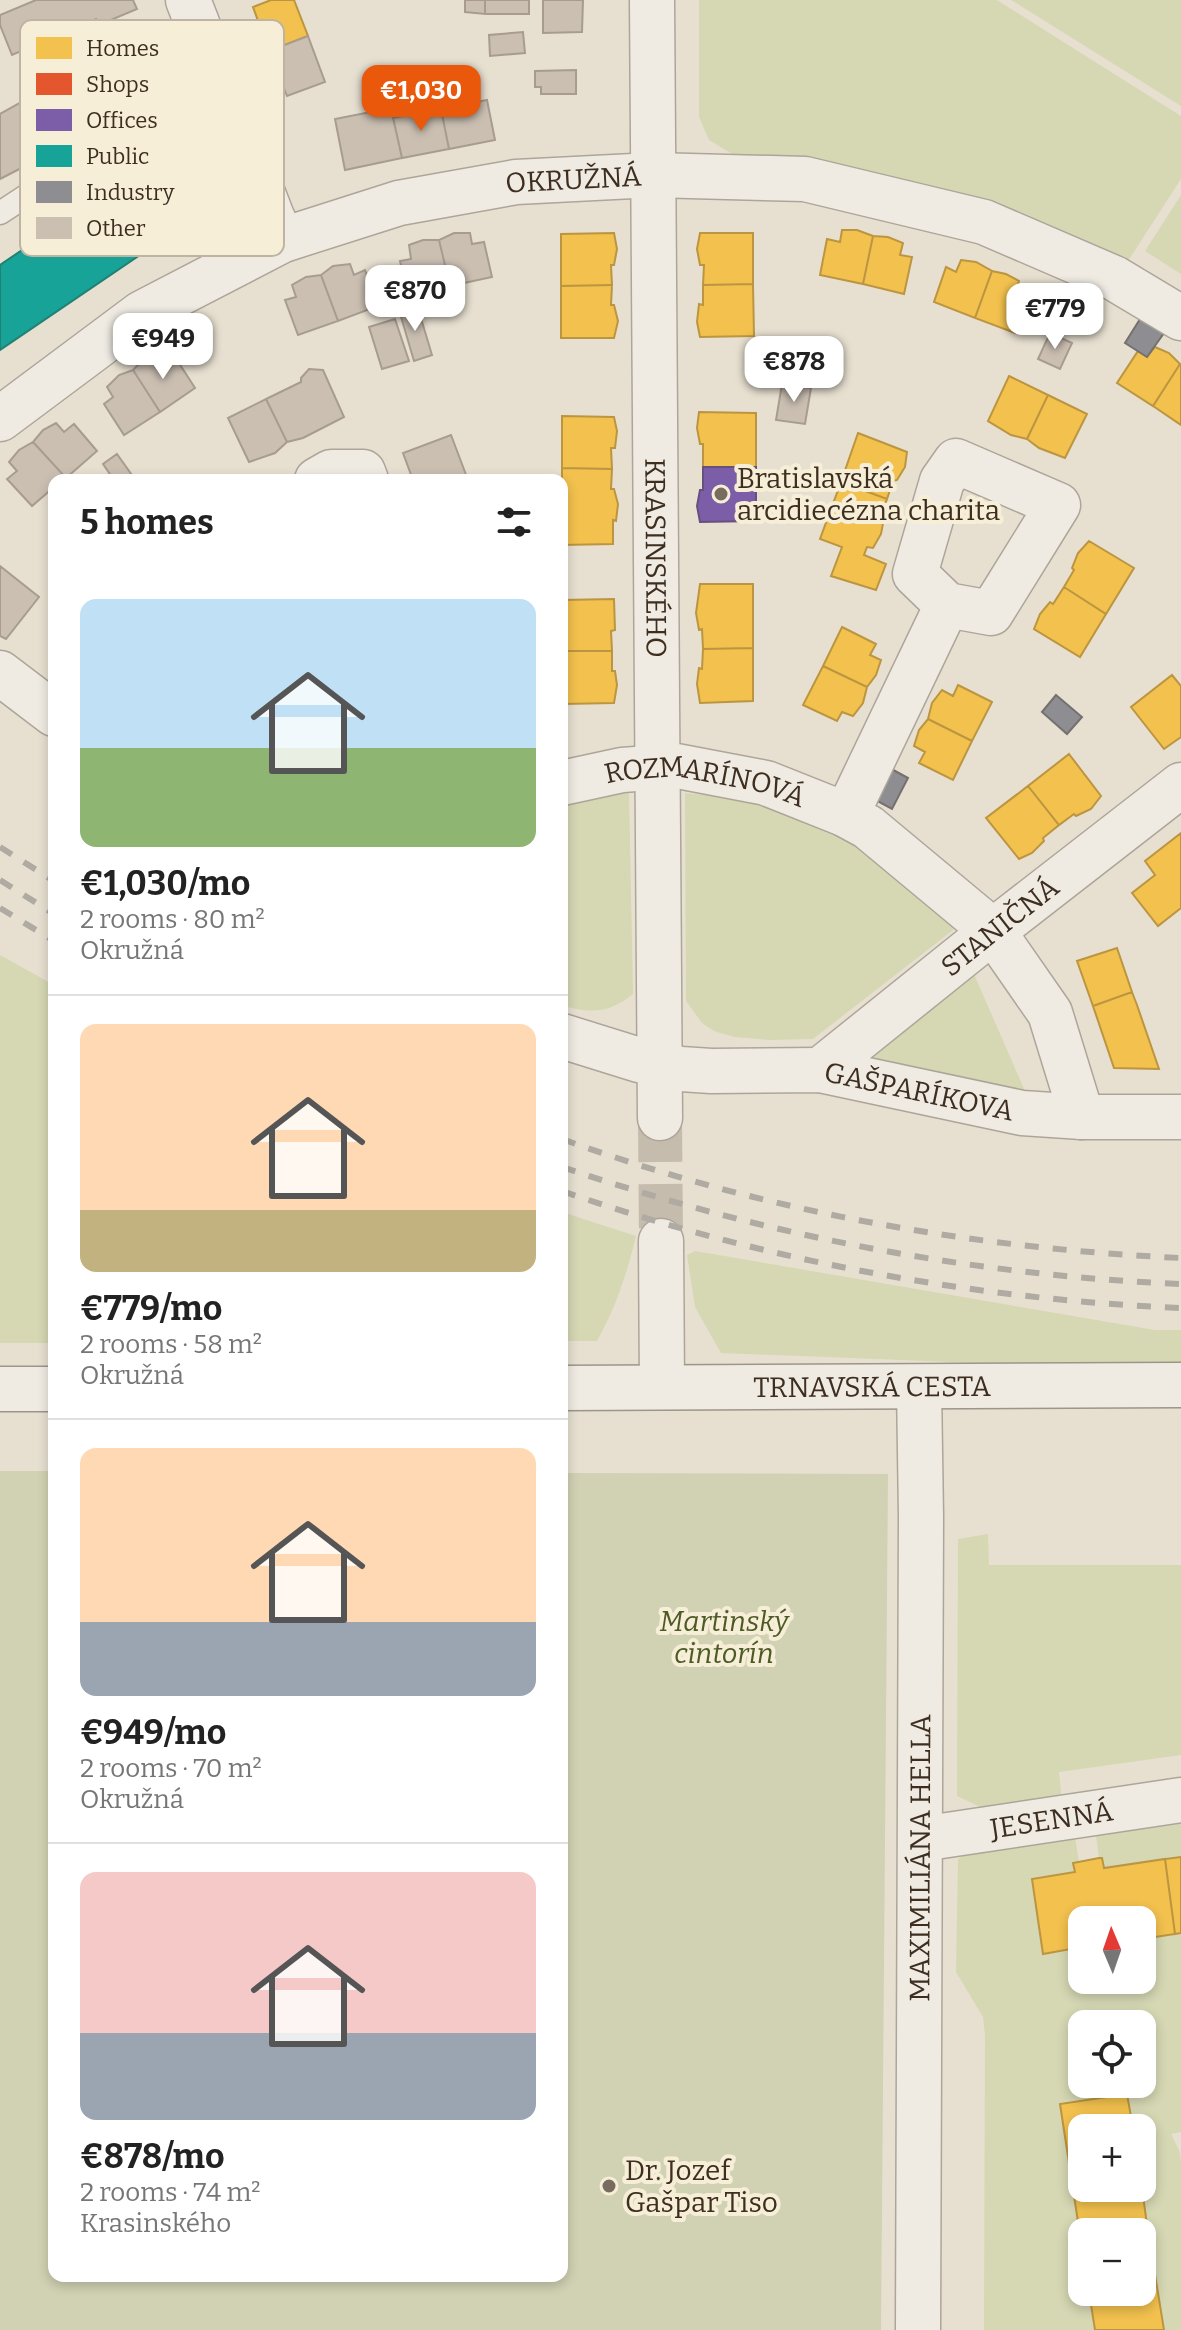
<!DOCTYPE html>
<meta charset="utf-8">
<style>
:root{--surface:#fff;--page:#f6f6f6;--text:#222;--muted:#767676;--line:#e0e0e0;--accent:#ea580c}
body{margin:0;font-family:Bitter,serif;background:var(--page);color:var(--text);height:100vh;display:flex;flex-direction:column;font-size:30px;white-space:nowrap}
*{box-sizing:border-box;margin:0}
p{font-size:26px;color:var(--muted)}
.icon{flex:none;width:44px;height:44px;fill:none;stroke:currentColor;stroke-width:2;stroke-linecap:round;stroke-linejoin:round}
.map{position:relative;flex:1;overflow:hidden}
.side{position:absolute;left:48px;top:474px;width:520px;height:1808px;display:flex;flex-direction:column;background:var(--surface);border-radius:16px;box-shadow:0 4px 12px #0003}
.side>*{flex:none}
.needle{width:52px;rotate:358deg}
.controls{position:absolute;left:1068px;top:1906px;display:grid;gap:16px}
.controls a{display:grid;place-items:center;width:88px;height:88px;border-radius:16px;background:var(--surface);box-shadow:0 4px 12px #0003;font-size:40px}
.price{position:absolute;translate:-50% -68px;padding:0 18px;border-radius:16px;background:#fff;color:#222;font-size:26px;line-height:52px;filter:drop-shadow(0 2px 4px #0008)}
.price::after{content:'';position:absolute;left:50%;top:48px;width:24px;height:18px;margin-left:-12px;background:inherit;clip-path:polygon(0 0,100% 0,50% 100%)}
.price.on{background:var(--accent);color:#fff}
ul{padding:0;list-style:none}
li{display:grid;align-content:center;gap:16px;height:424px;padding:0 32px}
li+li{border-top:2px solid var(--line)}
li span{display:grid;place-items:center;height:248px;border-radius:16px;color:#555}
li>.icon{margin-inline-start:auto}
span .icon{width:144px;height:144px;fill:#fffc;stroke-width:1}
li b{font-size:34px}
h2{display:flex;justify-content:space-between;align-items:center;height:96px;padding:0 32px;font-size:34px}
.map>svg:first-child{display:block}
</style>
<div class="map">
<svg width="1181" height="2330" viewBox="0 0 1181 2330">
<rect width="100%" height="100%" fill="#e7e0d1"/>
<!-- green -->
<path fill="#d6d7b3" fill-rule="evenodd" d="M699,0h298l184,116v63l-53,82 -79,-34 -107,-39 -109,-26 -101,-8 -23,-14 -10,-23z
M1011,0h170v106z
M1181,195v79l-36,-23z
M629,792l4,202c-25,20 -41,19 -71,12v-203z
M685,793l52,5 48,13 68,31 104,85 -144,112 -43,1 -36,-3 -20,-6 -12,-8 -16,-22z
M0,955l54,30v358h-54z
M974,974l54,124 -168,-35z
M562,1212l74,24c-9,37 -20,71 -39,105h-35z
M695,1251l460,79h26v33h-204l-256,-10 -26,-46 -8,-52z
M988,1534l1,31h192v190l-122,17 3,29 -73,10 -32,-15 1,-257z
M1181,1816v41l-77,11 -2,-9 -3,-1 -4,-30z
M1074,1831l5,31 -6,1 2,9 -43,7 11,74 39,-5v32h60v-41l39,-6v199l-10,2 9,18 1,9v169h-197l1,-295 -2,-18 -27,-45 2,-113 24,-13zM1082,2024h60v60h-60zM1082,2128h60v60h-60zM1082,2232h60v60h-60z"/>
<!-- cemetery -->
<path fill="#d1d1b3" d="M0,1471h54v805h508v-803l326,1 -7,856h-881z"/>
<!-- homes -->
<path fill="#f2c14e" stroke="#bc9540" stroke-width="2" d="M271,0h23l14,36 -39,15 -16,-44z
M842,230h15l16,6 -10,48 -43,-9 7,-36 13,3z
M614,233l3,16 -3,16h-3l1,20 -51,1v-52z
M700,233h53v51l-50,1 1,-20h-4l-3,-16z
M873,236l15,1 15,6 -3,12 12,2 -8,37 -41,-10z
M961,260l15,2 16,9 -17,47 -41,-16 12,-35 10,5z
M992,271l14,3 13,7 -4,12 13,4 -13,36 -40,-15z
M753,284l1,52 -54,1 -3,-15 2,-18 4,1v-20z
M612,285l-1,20h3l4,16 -4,17h-53v-52z
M1155,347l14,6 11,11 -27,42 -36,-23 21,-32 9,6z
M1180,364l1,1v60l-28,-19z
M1009,376l39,19 -21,44 -16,-4 -23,-14z
M1048,395l39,19 -22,44 -26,-10 -12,-9z
M699,412l57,1v54h-53v-23h-3l-3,-16z
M562,416l52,1 3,14 -2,17h-4l1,21 -50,-1z
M858,433l49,19 -2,15 -8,13 -4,1 -6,18 -46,-17z
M562,468l50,1 -1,20h3l4,15 -2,17 -3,-1v24l-51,1z
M841,482l46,17 -7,19h4l-3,16 -8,14 -6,-1 -3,8 22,9 -10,26 -45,-14 11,-29 -22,-8z
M1089,541l45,27 -28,46 -42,-27 10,-17 -2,-2 6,-15z
M700,584h53v64l-50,1 -1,-20 -3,1 -3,-17z
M1064,587l42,27 -26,43 -46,-28 6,-15 10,-12 3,2z
M614,599l1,31 -4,1 1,20h-50v-51z
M842,627l34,17 -6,11 11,5 -5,15 -9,12 -44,-21z
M753,648v53l-53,2 -3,-19 2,-16 3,1 1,-20z
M562,651h50v20h3l2,14 -3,18 -51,1z
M823,666l44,21 -4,16 -10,13 -11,-4 -5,9 -34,-16z
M1172,675l9,11v51l-17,12 -33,-42z
M958,685l34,17 -20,39 -44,-22 4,-16 10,-13 11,6z
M928,719l44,22 -19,39 -34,-17 6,-11 -11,-6 5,-16z
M1069,754l32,42 -10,13 -15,7 -2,-2 -15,11 -31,-39z
M1028,786l31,39 -16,13 1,3 -12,12 -13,6 -33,-41z
M1181,833v75l-23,18 -26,-33 23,-18 -10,-14z
M1117,948l15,44 -39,14 -16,-45z
M1132,992l5,13 22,64 -45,-1 -21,-62z
M1181,1857v76l-6,1 -10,-75z
M1099,1858h3l2,10 61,-9 10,75 -33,5v-19h-60v27l-39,7 -11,-75 43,-7 -2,-9z
M1127,2094l6,34h-51v60h60l5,37 -44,7h-21l-2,3 -20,-131z
M1147,2225l17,105h-69l-6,-38h53v-60h-39z"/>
<!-- offices -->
<path fill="#7b5ea7" stroke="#68507e" stroke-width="2" d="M703,467h53v54l-56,1 -3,-16 3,-16h3z"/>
<!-- public -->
<path fill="#17a398" stroke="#228074" stroke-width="2" d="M125,180l40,58 -165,112v-85z"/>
<!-- industry -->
<path fill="#8d8d92" stroke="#757070" stroke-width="2" d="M1140,319l24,14 -17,24 -22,-14z
M1056,695l26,22 -15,17 -25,-22z
M886,766l22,12 -16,31 -22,-12z"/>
<!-- building -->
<path fill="#cbbfb2" stroke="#a89c90" stroke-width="2" d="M36,0h97l4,9 -38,16 -3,-6 -84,36 -12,-30v-10z
M465,0h20v14l-20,-2z
M485,0h44v14h-44z
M543,0h40l-1,32 -39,1z
M523,32l2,21 -35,3 -1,-21z
M308,36l17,46 -38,14 -18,-45z
M576,70v24h-35v-7h-6v-16z
M36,94l26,53 -62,32v-65z
M487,100l8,40 -46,9 -8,-40z
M391,108l11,50 -57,12 -10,-51z
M441,109l8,40 -47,9 -9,-40z
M454,233h16l2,11 12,-2 8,35 -42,9 -11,-46z
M423,240h16l11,46 -42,10 -8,-35 11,-2 -2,-14z
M350,264l4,11 11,-5 13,36 -40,15 -17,-46 12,-9z
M321,275l17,46 -40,14 -13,-35 11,-3 -4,-12 14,-8z
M417,305l15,50 -18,6 -15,-51z
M395,319l14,42 -27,8 -13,-42z
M1050,333l22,10 -12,26 -22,-10z
M159,354l6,10 10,-7 20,31 -35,24 -27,-42 11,-11z
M757,357l33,2 -1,21 -33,-2z
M309,369l14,1 21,47 -41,21 -16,4 -21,-43 35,-17v-4z
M133,370l27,42 -36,23 -20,-31 9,-7 -6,-10 12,-12z
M782,384l29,4 -6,36 -29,-4z
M266,399l21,43 -12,11 -26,9 -21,-44z
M56,423l8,9 10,-8 23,27 -31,27 -33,-36 10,-12z
M451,435l17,45h-55l-10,-27z
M33,442l33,36 -3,2h-9v7l-22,19 -25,-27 10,-8 -8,-9 10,-12z
M117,454l17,24 -4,2h-16l-11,-16z
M0,566l39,31 -33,42 -6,-3z"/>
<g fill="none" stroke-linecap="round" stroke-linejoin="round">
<!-- street-tunnel -->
<path stroke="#c5bcae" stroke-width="44" stroke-dasharray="44 22" stroke-linecap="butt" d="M660,1118l1,123"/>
<defs>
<path id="lane" d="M0,213l64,-42 156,-91"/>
<g id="street">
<path d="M188,0l84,217 11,23"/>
<path id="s1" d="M652,0l8,1118"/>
<path id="s2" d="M0,419l142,-106 141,-73 116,-37 117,-21 137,-7 152,4 179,43 130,56 67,40"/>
<path d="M317,480l14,-8h32l3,8"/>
<path d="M0,673l54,41"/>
<path id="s3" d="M562,783l60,-13 55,-4 89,17 78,31 24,13 125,104 57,82 32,104"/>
<path d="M844,814l11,-17 92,-192 44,8 67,-108 -102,-44 -14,20 -27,93 32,31"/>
<path id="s4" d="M562,1036l77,24 42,9 30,2 109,-1 202,43 60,4h99"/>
<path id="s5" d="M820,1070l173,-139 188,-146"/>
<path d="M661,1241l1,146"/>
<path id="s6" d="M921,1839l260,-39"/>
<path id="s7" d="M918,2330l3,-813 -2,-130"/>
</g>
<g id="secondary">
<path id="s8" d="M562,1388l619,-3"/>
<path d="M0,1389h54"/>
</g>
</defs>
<!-- lane casing -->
<use href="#lane" stroke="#ada599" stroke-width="25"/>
<!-- street casing -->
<use href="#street" stroke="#ada599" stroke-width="47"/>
<!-- secondary casing -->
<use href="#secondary" stroke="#9c958a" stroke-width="47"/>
<!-- lane -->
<use href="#lane" stroke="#efebe3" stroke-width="22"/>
<!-- street -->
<use href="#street" stroke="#efebe3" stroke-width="44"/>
<!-- secondary -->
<use href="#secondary" stroke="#efebe3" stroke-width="44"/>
<!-- rail -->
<path stroke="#afaaa2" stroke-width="6" stroke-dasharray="14 14" stroke-linecap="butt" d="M0,847l54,34
M0,880l54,34
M0,908l54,33
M562,1139c199,72 408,109 619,119
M562,1167c201,68 407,108 619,117
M562,1191c199,69 409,108 619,117"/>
</g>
<!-- markers -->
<g fill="#786c5e" stroke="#f7eed8" stroke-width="3">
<circle cx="721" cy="494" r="8"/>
<circle cx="609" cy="2186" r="8"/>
</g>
<g text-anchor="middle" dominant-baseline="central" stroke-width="8" stroke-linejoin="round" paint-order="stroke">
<!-- street labels -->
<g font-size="28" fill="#3d2e20" stroke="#f7eed8">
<text stroke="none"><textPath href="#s2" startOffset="634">OKRUŽNÁ</textPath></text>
<text stroke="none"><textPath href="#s1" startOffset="558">KRASINSKÉHO</textPath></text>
<text stroke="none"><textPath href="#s3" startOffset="146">ROZMARÍNOVÁ</textPath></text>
<text stroke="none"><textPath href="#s5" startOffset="230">STANIČNÁ</textPath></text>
<text stroke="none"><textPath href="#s4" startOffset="364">GAŠPARÍKOVA</textPath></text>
<text stroke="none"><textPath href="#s8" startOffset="310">TRNAVSKÁ CESTA</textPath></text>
<text stroke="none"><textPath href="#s6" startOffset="132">JESENNÁ</textPath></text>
<text stroke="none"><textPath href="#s7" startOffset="472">MAXIMILIÁNA HELLA</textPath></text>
</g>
<!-- poi labels -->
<g font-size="28" fill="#3d2e20" stroke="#f7eed8" text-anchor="start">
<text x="737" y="478">Bratislavská<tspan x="737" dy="32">arcidiecézna charita</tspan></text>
<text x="625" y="2170">Dr. Jozef<tspan x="625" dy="32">Gašpar Tiso</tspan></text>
</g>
<!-- park labels -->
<g font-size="28" font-style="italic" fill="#4d5a26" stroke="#f7eed8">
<text x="724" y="1621">Martinský<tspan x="724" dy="32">cintorín</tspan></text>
</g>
</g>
<!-- legend -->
<rect x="20" y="20" width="264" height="236" rx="12" fill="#f7eed8" stroke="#bfb4a1" stroke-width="2"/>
<rect x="36" y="37" width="36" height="22" fill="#f2c14e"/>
<rect x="36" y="73" width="36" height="22" fill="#e4572e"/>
<rect x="36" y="109" width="36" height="22" fill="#7b5ea7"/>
<rect x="36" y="145" width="36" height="22" fill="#17a398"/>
<rect x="36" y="181" width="36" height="22" fill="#8d8d92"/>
<rect x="36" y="217" width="36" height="22" fill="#cbbfb2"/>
<g font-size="22" fill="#3d2e20">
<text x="86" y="56">Homes</text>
<text x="86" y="92">Shops</text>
<text x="86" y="128">Offices</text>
<text x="86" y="164">Public</text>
<text x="86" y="200">Industry</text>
<text x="86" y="236">Other</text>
</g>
</svg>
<div class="controls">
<a><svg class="needle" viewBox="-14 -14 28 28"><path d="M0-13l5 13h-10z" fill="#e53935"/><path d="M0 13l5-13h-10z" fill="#767676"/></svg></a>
<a><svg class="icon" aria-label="locate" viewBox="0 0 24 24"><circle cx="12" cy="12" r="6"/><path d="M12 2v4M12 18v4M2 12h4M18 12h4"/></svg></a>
<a>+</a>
<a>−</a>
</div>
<b class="price on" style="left:421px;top:133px">€1,030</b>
<b class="price" style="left:415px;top:333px">€870</b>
<b class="price" style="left:1055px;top:351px">€779</b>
<b class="price" style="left:163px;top:381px">€949</b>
<b class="price" style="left:794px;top:404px">€878</b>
<section class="side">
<h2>5 homes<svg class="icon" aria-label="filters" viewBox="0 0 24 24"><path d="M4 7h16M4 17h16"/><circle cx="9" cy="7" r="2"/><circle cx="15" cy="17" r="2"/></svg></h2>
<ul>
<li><span style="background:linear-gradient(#bfe0f5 60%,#8fb573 0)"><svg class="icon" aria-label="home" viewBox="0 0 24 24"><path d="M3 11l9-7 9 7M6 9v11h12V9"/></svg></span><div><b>€1,030/mo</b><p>2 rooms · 80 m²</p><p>Okružná</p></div></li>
<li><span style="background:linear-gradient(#ffd9b3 75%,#c2b280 0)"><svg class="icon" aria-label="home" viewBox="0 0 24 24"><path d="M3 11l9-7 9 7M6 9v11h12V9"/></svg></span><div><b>€779/mo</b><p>2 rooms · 58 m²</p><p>Okružná</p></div></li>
<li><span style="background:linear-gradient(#ffd9b3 70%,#9aa5b1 0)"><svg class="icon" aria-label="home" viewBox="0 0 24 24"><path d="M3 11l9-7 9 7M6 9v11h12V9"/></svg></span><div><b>€949/mo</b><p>2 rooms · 70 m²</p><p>Okružná</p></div></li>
<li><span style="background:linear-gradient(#f6c9c9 65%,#9aa5b1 0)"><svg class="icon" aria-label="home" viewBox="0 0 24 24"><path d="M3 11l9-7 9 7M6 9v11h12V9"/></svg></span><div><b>€878/mo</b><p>2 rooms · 74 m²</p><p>Krasinského</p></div></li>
</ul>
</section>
</div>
